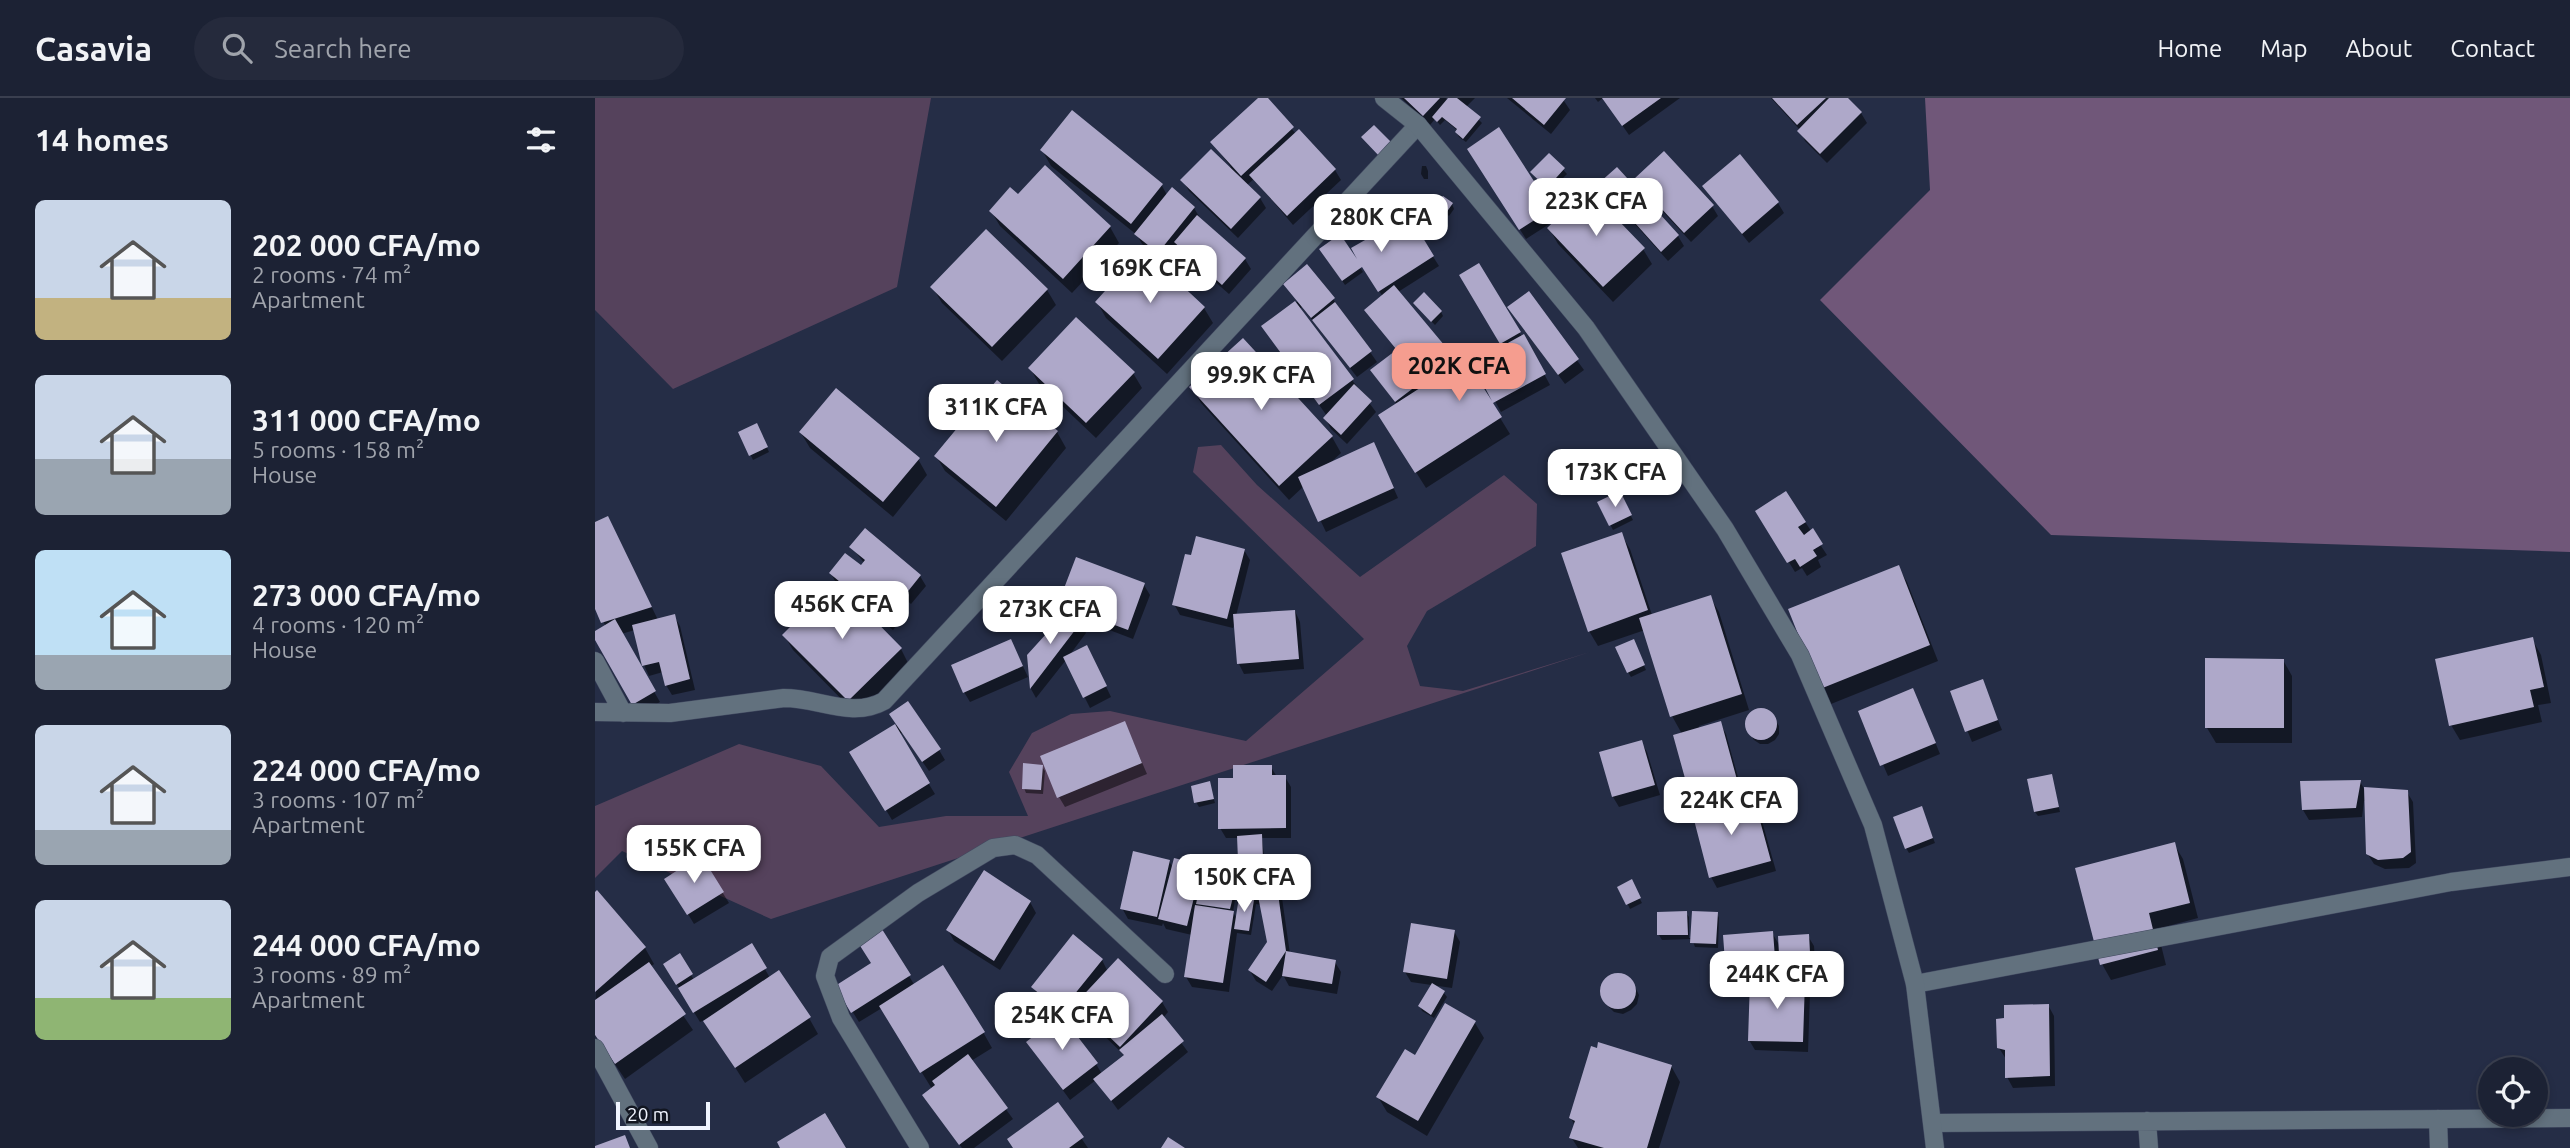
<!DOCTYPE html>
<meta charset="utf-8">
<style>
:root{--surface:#1c2234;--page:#252a3c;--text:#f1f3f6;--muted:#a0a4ac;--line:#3a3f4f;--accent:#f59d8f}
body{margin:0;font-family:Ubuntu,sans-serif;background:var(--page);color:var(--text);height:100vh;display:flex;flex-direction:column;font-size:26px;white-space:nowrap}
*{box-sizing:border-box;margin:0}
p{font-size:23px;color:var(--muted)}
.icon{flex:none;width:38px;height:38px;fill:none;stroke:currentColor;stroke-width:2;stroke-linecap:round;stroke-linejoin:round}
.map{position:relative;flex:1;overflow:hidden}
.panel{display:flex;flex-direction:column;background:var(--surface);width:595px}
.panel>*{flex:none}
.tools{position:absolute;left:1883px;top:959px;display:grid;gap:14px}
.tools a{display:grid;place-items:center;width:70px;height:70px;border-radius:50%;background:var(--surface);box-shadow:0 4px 10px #0003,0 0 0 2px var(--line);font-size:35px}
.scale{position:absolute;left:21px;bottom:18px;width:94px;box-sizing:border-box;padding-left:7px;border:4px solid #f0f4fe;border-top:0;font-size:19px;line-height:24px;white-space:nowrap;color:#f0f4fe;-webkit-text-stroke:5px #121621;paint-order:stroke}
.price{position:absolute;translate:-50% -60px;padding:0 16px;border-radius:14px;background:#fff;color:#222;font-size:23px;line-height:46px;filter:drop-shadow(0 2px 4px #0008)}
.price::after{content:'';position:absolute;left:50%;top:42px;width:21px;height:16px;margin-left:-10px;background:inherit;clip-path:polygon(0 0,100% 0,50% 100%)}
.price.current{background:var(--accent);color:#111}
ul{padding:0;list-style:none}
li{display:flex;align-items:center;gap:21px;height:175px;padding:0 35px}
li span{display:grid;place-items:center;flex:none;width:196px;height:140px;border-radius:10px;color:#555}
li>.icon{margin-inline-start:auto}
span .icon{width:84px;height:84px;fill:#fffc;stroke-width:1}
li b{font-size:30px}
h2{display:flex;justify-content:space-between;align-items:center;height:84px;padding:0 35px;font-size:30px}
header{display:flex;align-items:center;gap:42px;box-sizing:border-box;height:98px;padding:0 35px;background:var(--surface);border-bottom:2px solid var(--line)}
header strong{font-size:33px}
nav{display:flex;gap:38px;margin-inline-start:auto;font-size:24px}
.search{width:490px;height:63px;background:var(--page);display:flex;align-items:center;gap:18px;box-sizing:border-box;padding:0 24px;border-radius:38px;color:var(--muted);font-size:26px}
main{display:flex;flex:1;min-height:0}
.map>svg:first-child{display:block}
</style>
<header>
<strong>Casavia</strong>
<div class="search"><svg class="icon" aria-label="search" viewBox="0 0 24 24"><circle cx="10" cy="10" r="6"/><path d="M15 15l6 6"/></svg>Search here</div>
<nav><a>Home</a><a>Map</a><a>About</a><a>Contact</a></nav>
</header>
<main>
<section class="panel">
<h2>14 homes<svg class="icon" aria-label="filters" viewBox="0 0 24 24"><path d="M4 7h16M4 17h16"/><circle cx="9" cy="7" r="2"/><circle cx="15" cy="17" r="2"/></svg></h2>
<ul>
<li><span style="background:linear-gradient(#c9d6e8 70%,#c2b280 0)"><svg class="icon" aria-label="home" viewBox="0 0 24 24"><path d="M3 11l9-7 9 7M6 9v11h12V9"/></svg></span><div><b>202 000 CFA/mo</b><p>2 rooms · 74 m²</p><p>Apartment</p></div></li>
<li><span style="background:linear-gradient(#c9d6e8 60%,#9aa5b1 0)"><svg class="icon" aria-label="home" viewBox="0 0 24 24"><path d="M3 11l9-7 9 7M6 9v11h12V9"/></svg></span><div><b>311 000 CFA/mo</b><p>5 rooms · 158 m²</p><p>House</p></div></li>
<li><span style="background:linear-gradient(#bfe0f5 75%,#9aa5b1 0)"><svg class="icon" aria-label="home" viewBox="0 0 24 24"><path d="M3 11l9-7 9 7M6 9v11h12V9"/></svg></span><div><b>273 000 CFA/mo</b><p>4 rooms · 120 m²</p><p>House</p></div></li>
<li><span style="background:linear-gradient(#c9d6e8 75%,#9aa5b1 0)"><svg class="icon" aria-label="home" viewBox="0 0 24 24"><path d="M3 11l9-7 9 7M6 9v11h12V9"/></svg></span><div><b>224 000 CFA/mo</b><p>3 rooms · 107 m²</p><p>Apartment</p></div></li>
<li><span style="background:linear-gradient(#c9d6e8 70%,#8fb573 0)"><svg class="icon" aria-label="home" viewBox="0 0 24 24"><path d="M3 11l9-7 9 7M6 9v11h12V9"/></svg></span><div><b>244 000 CFA/mo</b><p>3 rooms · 89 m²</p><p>Apartment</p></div></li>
</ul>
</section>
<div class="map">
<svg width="1975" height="1050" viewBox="0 0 1975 1050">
<rect width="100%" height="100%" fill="#252d46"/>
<!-- green -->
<path fill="#55425c" d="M0,0h336l-34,189 -224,102 -78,-79z
M626,347l36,40 103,92 144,-102 33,29 -1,42 -109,65 -20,35 13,40 43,5 127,-39 -819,267 -149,-68 -27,27v-72l144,-62 82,22 58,61 67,-11h82l-19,-44 23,-39 39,-19 39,-3 136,30 118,-102 -171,-167 5,-25z"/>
<!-- forest -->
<path fill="#705779" d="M1330,0h645v454l-519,-17 -231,-235 110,-110z"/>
<!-- shadow -->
<path fill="#0007" fill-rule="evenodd" d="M665,0h5l31,36 2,-3 37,39 6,10 -48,45 -39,-46 -7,6 13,13 6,10 -28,30 -49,-47 -6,-10 48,-14 -19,-25z
M806,0h45l2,3 2,-3h25l-9,9 16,16 -16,19 -7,-5 -2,-4 1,-2 -13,-11 -5,5 -5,-6 -5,6z
M912,0h55l8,12 -19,24z
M1000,0h85l-51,37 -26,-37 -5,4z
M1176,0h75l15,15 6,10 -40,40 -22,-22 -5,-11z
M478,15l89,73 5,9 27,13 6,10 45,41 6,10 -22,25 -47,-41 -4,-7 -14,16 -22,-18 -5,-9 -86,-69 -9,-16z
M954,57l18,19 -17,17 -17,-19z
M880,61l75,51 7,11 86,28 9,15 -39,38 -55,-58 -9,-16 5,-7 -28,18z
M827,68h4l2,5v8h-4l-3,-5z
M450,69l65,60 9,16 -47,50 -72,-67 -9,-15 27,-14z
M1041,81l76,27 6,10 -27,26 -49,-53z
M1007,85l76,53 6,10 -16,15 -60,-67z
M1109,89l74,16 6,10 -35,30z
M857,106l2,5 -5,7 -11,-10z
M813,119l31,49 -41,26 59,74 8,-5 45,73 -84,54 -36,-57 7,-26 -25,-34 46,13 3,5 5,-3 -60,-76 17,-13 -30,-48z
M744,138l24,36 -18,13 -21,-31z
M712,168l26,33 44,63 -20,15 -55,-70 -3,2 77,103 -29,32 -16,-15 -6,-11 2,-2 -63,-89 33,-25z
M884,168l43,71 2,-1 26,49 -49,27 -27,-49 30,-16 -43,-71z
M338,190l114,2 9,15 -54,56 -60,-58z
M933,195l56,77 -19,14 -50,-67z
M502,204l107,6 9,15 -46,51 -61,-56z
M823,210l23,4 2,4 -8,9z
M648,242l89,97 9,16 -12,11 50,-9 19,43 -72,34 -22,-46 -15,14 -88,-97 -9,-15z
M435,270l103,5 9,15 -46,50 -57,-54z
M402,284l60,50 9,16 -60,73 -61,-50 -9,-15z
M164,332l10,22 -16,8 -13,-27z
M206,335l117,26 9,16 -34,42 -83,-69z
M1024,395l14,27 -20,10 -14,-27z
M1191,395l41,62 -9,5 3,7 -14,9 -5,-8 -7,4 -38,-61z
M0,426l21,10 42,86 16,-4 6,10 15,64 -23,5 -6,-10 -3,-13 -14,4 -5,-11 -9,-35 -14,4 39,68 -21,12 -44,-78v-3l11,-6 -11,-23z
M1026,436l9,15 22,66 58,-18 9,15 30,98 -50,16 1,3 20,-6 6,11 18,65 8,-2 6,10 18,64 -59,17 -6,-11 -11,-65 -7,-13 -11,-65 -10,-18 -27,-86 -47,16 -9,-15z
M257,449l68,29 6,10 -15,18 -16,-14 -9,11 10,8 6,10 -9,11 -45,-38 -2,2 55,55 8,16 -51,51 -65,-66 -9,-15 52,-52 -5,-10 30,-6 3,-4z
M649,452l6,10 -14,56 59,-5 5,11 4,47 -60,5 -5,-10 -4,-43 -2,7 -53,-13 -6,-11z
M1303,469l9,15 31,79 -107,43 -9,-16z
M549,487l6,10 -17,44 -55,-21 8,15 -17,23 23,1 19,40 -21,11 -24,-48 -30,38 -5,-9 -2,-34 37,-41 -6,-10z
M1937,541l9,16 10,48 -13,2 4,17 -82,18 -9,-15z
M416,543l17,36 -58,25 -6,-10z
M1040,548l11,24 -15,7 -3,-5z
M1688,562l9,16v67h-76l-9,-15z
M1387,583l20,49 -30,12 -20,-49z
M1323,602l22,54 -52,22 -28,-64z
M1162,612h8l6,3 8,13v8l-4,6 -7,4h-8l-6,-4 -8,-12 1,-8 3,-6z
M530,625l22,51 -82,33 -6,-10z
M302,627l42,25 6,10 -16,11 -27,-38 -3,2 36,59 -43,26 -40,-67z
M1046,644l6,10 13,43 -41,12 -6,-10 -12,-44z
M447,669l3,4 -2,23 -17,-1 -2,-5z
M676,669l6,10h8l6,10v51h-29l3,26h-23l-2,-4 -1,-22h-13l-6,-10 14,-48z
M1456,677l9,37 -22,4 -3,-4z
M1765,683l4,8 43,3 6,10 3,61 -7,5 -24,1 -11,-5 -7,-11 -1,-52h-2l-2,16 -53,3 -6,-10z
M614,685l6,20 -16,4 -3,-5z
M1328,715l12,30 -26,10 -3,-5z
M1579,746l9,15 15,59 -41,11 9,36 -55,15 -9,-16z
M106,760l28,45 -35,21 -27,-45z
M574,763l4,7 28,-1 6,10 -3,11 71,-7 6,10 9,63 45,8 6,10 -4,22 -48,-8 -6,-11 -11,16 -16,-10 -6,-10 19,-29 -8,-37 -5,-1 -5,31 -14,-2 -8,59 -37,-5 -6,-10 6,-42 -26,-6 -3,-6 -1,3 -34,-7 -6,-11zM640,802l5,1 -3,18 -4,-7z
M1036,784l11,21 -12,6 -10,-21z
M2,795l48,55 9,16 -4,3 43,63 -68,49 -30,-44z
M435,804l6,11 -36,57 -46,-29 -6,-11z
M1091,815l3,4v21h3l25,-25 2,5 -1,30 -23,-1 -3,-8 -30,1 -3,-5z
M285,830l35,58 68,46 9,16 -21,13 42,58 -39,29h-12l-32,-43 2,-16 -50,-81 -23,14 -22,-35 36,-23z
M859,833l6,11 -8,46 -41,-6 -6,-10z
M1177,835l8,13 28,-10 6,10 2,35 -13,1 7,11 -2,59 -53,-2 -6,-10 2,-56 -17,1 -6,-10 -3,-38zM1185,872l8,13 -7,-1z
M156,847l19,33 39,40 9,16 -73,49 -40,-63 -5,2 -35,-57 14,-9 15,24z
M507,862l6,12 54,30 6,10 -5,6 25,34 -70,58 -22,-30 -26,20 -42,-57 68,21 6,10 23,-18 -42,-41 -5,-8 -10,13 -29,-23 -6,-10z
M1022,876l9,2 6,5 7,14 -2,9 -6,6 -8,4 -9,-2 -6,-6 -6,-14 1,-9 6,-6z
M849,895l3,4 -13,21 -12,-7 -2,-5z
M851,907l29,18 9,15 -57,98 -40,-24 -9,-15 37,-40z
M1453,907l6,11 1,70 -42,2 -6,-11 -1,-18 -7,-11z
M1076,968l9,16 -21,66h-81l-7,-11 4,-11 -4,-8z
M463,1006l30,44h-74z"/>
<!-- building -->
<path fill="#aea8c9" d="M663,0h10l26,29 -53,49 -31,-34z
M809,0h36l-17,18z
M853,0h9l24,19 -18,22 -8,-7 2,-3 -15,-12 -5,5 -5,-5z
M917,0h54l-22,27z
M1007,0h59l-39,28z
M1177,0h54l-29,27z
M1234,0h19l14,14 -42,42 -23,-23z
M477,12l91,74 -32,40 -91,-74z
M779,27l19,19 -13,13 -19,-20z
M904,29l53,82 -33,21 -52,-81z
M704,31l37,40 -49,47 -38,-41z
M616,51l50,48 -30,32 -51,-49z
M1069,53l50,54 -30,28 -50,-54z
M954,55l16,15 -18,20 -17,-16z
M1145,56l39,48 -37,32 -40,-48z
M450,67l66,61 -48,53 -74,-68 21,-24 8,7z
M1022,69l62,68 -18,17 -62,-69z
M577,89l23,20 -37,46 -24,-19z
M993,91l57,59 -42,39 -56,-59z
M848,98l10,7 -7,10 -10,-7z
M602,117l49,43 -24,27 -48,-43z
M814,117l25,41 -56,36 -16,-25 -20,14 -23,-32 21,-15 17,25 -6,-11z
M391,131l62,60 -56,58 -62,-60z
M550,153l60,56 -47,52 -63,-57 29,-32 2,2z
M884,165l42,69 -21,12 -41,-69z
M712,166l28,34 -24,20 -28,-34z
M799,187l61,73 -31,25 -60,-73z
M934,193l50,68 -21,16 -51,-68z
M829,194l18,19 -11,11 -18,-19z
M700,203l59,78 -35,26 -58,-79z
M740,204l37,49 -22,17 -38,-48z
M481,219l59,55 -49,51 -58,-55z
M929,236l22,40 -53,29 9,14 -87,56 -37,-58 87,-56 27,42 -20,-38z
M648,240l90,98 -54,50 -90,-99z
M800,253l25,32 -25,19 -25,-32z
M402,282l61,51 -62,76 -62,-51z
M759,286l18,17 -31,34 -18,-17z
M241,290l84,70 -37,44 -84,-70z
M162,325l11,24 -19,9 -11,-24z
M779,344l20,46 -76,34 -20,-45z
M1025,393l12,24 -23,11 -12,-24z
M1191,393l20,31 -8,5 6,8 9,-7 10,16 -10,6 4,6 -17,11 -5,-8 -8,4 -32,-52z
M13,418l44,91 -51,16 -6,-14v-87z
M270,430l56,47 -16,20 -16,-14 -10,12 18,15 -10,12 -58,-47 16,-20 16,12 4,-5 -16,-13z
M1027,434l26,78 -60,22 -27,-79z
M601,438l49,13 -18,70 -55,-14 13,-51 6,1z
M481,459l69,26 -17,47 -70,-26z
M1304,467l31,80 -110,44 -32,-80z
M241,483l66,67 -54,53 -66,-66z
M1116,497l31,99 -72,23 -31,-99z
M700,512l4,49 -62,5 -4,-50z
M471,514l16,9 -52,68 -3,-34z
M80,516l15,65 -25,7 -6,-24 -17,4 -10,-41z
M20,521l41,72 -24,14 -37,-65v-9z
M1938,539l11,50 -14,3 4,17 -85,19 -14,-67z
M416,541l12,27 -60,27 -12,-28z
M1039,541l11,26 -18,8 -12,-26z
M492,547l20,41 -24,12 -20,-41z
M1610,560l79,1v69h-79z
M1388,581l15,41 -33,12 -15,-41z
M1318,590l23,55 -56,23 -22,-55z
M313,603l33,48 -19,13 -33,-48z
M1150 626a16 16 0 1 1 32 0a16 16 0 1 1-32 0Z
M530,623l17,42 -85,35 -17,-42z
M1126,623l18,66 -48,13 -18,-65z
M300,626l35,59 -45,28 -36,-59z
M1047,642l13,45 -43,12 -13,-45z
M428,665l20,2 -2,25 -19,-1z
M638,667h39v10h14v53l-68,1v-51h15z
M1457,676l7,33 -25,5 -7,-33z
M1766,682l-5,28 -54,2 -2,-29z
M615,683l4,18 -20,4 -3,-17z
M1769,689l44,3 3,62 -8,6 -25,2 -12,-6z
M1158,697l18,66 -62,17 -17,-66z
M1327,708l11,32 -28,11 -12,-32z
M667,736l1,25 -25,1 -1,-24z
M1580,744l15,61 -41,10 9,37 -58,15 -25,-97z
M538,753l37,9 -13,57 -37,-8z
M106,757l23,37 -37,23 -23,-36z
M579,760l28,7 -15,61 -29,-7z
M618,769l63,12 10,72 -20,31 -18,-12 19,-28 -9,-46 -33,-6 9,3 -4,16 -34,-5 4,-19 9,2z
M389,772l47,31 -37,60 -48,-31z
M1037,781l9,19 -15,7 -9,-18z
M2,792l49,57 -51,45v-100z
M644,799l15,3 -5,31 -15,-2z
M600,807l39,6 -11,72 -39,-6z
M1092,813l1,24h-31v-23z
M1097,813l26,1 -2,32 -26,-1z
M816,825l44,7 -8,49 -44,-7z
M285,828l31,49 -60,38 -16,-27 36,-23 -14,-22z
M1178,833l3,41 -50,3 -3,-40z
M478,836l30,25 -42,52 -30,-24z
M1214,836l2,37 -31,2 -2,-37z
M157,845l15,25 -74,45 -15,-25z
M691,853l50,9 -4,24 -50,-8z
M85,855l13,21 -17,11 -13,-21z
M523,860l45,43 -43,46 -45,-43z
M54,864l37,52 -71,50 -20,-29v-35z
M348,867l42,67 -65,41 -41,-67z
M184,872l32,47 -76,51 -32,-47z
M1005 893a18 18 0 1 1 36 0a18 18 0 1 1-36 0Z
M1155,882l55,1 -2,61 -55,-1z
M837,885l13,8 -14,24 -13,-9z
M850,905l31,18 -58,100 -42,-24 29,-48 10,6z
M1454,906l1,72 -45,2v-28l-8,-2 -1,-29 8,-1v-13z
M567,916l22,27 -73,60 -18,-22 31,-24 -5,-5z
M466,917l37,48 -35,27 -37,-48z
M1003,944l74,23 -25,83h-43l-35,-10 6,-17 -6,-3 22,-72 6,2z
M373,956l40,54 -49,37 -37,-50 13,-10 -3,-4z
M463,1004l26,35 -15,11h-56l-6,-9z
M230,1015l21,35h-66l-3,-6z
M30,1037l5,13h-35v-2z
M573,1039l17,11h-24z"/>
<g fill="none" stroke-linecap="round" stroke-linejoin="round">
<defs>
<path id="minor" d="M0,563l28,52
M0,614l75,1 114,-15c35,0 68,21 100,3l534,-576
M1320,886l536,-102 119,-15
M0,950l54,100
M1843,1021l1,29
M1552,1023l2,27
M1338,1025l637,-5
M325,1050l-79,-130 -16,-42 5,-19 88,-64 75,-45 22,-3 22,10 128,119"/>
<path id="tertiary" d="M789,0l34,27 168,203 139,201 75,126 73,170 42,159 20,164"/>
</defs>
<!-- minor casing -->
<use href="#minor" stroke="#414960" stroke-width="19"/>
<!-- tertiary casing -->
<use href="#tertiary" stroke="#414960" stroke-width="19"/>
<!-- minor -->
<use href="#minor" stroke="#62717e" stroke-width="18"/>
<!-- tertiary -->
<use href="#tertiary" stroke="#62717e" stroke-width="18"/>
</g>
</svg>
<div class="tools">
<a><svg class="icon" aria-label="locate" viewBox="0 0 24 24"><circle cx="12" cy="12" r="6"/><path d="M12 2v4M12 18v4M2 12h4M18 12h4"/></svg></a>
</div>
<div class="scale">20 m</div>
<b class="price" style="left:1001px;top:140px">223K CFA</b>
<b class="price" style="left:786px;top:156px">280K CFA</b>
<b class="price" style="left:555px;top:207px">169K CFA</b>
<b class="price current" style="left:864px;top:305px">202K CFA</b>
<b class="price" style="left:666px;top:314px">99.9K CFA</b>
<b class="price" style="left:401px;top:346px">311K CFA</b>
<b class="price" style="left:1020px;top:411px">173K CFA</b>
<b class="price" style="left:247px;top:543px">456K CFA</b>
<b class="price" style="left:455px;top:548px">273K CFA</b>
<b class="price" style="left:1136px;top:739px">224K CFA</b>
<b class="price" style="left:99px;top:787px">155K CFA</b>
<b class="price" style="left:649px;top:816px">150K CFA</b>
<b class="price" style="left:1182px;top:913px">244K CFA</b>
<b class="price" style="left:467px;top:954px">254K CFA</b>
</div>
</main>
